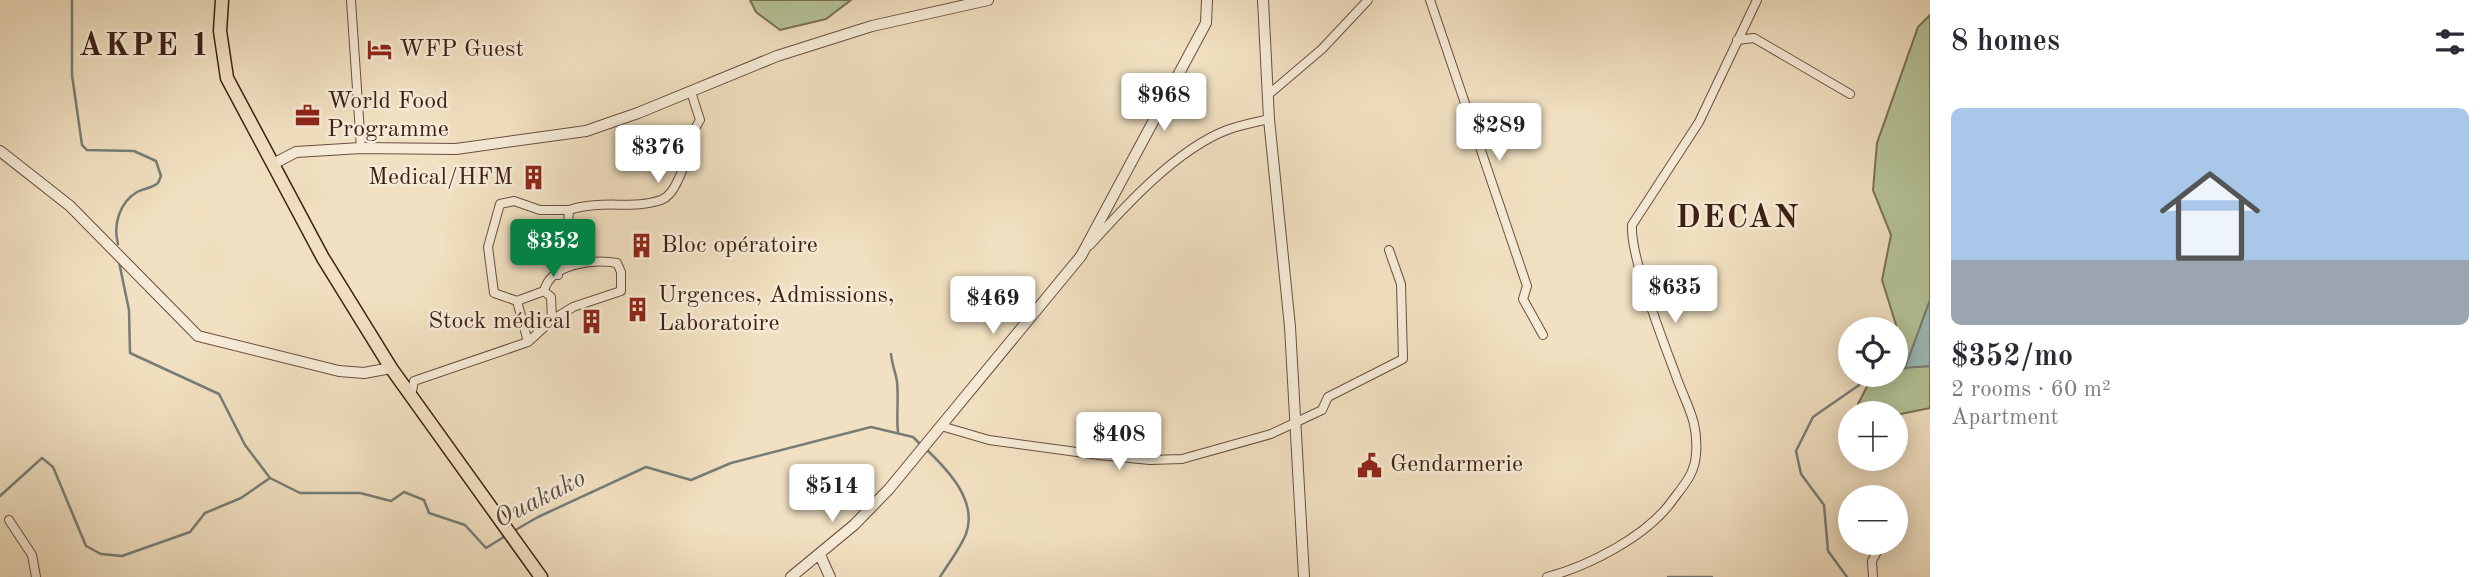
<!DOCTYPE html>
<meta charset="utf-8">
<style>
:root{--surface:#fff;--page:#f7f7f7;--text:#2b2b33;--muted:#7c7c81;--line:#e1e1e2;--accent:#0b8043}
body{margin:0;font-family:"Old Standard TT",serif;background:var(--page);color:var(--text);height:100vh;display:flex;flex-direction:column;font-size:26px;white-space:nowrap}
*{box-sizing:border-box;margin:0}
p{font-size:23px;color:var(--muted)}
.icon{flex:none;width:38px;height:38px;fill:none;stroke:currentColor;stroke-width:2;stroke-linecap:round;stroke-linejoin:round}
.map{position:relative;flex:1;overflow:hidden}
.drawer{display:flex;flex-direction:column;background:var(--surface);width:560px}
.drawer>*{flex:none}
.buttons{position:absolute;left:1838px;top:317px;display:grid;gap:14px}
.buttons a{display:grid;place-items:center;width:70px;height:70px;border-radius:50%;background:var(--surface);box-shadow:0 4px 18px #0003;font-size:35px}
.price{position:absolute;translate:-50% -60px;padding:0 16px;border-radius:7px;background:#fff;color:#222;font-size:23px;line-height:46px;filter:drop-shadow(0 2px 4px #0008)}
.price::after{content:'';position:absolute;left:50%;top:42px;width:21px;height:16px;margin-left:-10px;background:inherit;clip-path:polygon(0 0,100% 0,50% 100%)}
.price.on{background:var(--accent);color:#fff}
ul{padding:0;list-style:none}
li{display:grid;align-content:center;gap:14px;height:371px;padding:0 21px}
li+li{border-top:2px solid var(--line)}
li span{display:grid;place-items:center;height:217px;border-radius:10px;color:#555}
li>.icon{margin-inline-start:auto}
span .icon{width:126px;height:126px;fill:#fffc;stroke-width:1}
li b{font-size:30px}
h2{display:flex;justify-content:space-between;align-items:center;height:84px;padding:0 21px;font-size:30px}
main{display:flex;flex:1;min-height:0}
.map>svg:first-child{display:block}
</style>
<main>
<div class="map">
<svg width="1930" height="577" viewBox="0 0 1930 577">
<rect width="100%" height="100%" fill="#f1e0c1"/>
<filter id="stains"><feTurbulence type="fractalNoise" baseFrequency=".00286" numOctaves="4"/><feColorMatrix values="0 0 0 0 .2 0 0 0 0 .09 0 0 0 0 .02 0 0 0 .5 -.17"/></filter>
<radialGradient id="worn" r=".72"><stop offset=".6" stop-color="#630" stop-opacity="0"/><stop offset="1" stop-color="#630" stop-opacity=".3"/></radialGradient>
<!-- green -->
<path fill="#b5c397" stroke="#797156" stroke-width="2" d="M750,0h101l-25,19 -46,11 -24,-18z
M1930,15v285l-24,67 24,-1v42l-29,6 -6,4v-5h-36l-1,-9 15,-29 22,-1 1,-49 -14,-45 9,-45 -18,-45 4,-47 41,-116z"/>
<!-- water -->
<path fill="#9cbcb9" stroke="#767d77" stroke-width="2" d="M1930,300v66l-25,2z"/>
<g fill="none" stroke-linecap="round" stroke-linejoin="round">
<!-- stream -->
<path stroke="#767d77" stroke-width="2.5" d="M72,0v75l10,70 5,5 47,1 22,10 5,15 -3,7c-7,6 -14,5 -21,9 -18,11 -24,33 -19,52
M119,262l10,48 1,43 89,41 26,51 25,33
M891,354c1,11 5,19 6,28 2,18 -1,33 1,50
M1895,370l11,-2
M926,449c22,21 52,52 40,85 -6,15 -18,30 -26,43
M0,496l42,-38 11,9 33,79 15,8 21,2 68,-24 15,-19 36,-15 29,-20 30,15h60l31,8 13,-9 20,8 5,13 36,12 21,23 21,-13
M512,532l26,-15 108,-50 45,13 40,-17 140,-36 42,10 8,8
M1668,577h44
M1847,577l-19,-26 -4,-46 -23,-31 -5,-23 17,-34 62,-43"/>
<defs>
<path id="minor" d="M351,0l10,148
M1430,0l97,286 -4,13 20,36
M1737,40l17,-2 96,56
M1268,95l54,-46 46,-49
M569,210c32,-11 63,0 92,-10 8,-3 14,-13 17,-20 11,-21 9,-41 22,-60l-9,-28
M1090,245c35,-39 87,-96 137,-115 13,-5 29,-8 42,-11
M517,301l27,-10 7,6 1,23
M528,342l-11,-41 -23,-8 -6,-46 12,-43 14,-3 26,9h29l-1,14 -8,16 -2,35
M411,396l3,-15 114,-39 24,-22 21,-13 48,-16v-19l-4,-9c-23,-4 -66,0 -73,28
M941,426l48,14 110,15 51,5 32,-1 89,-25 51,-24 6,-13 75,-38 -2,-75 -12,-34
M9,520l23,35 4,22
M1547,577c42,-11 100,-41 125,-76 11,-15 23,-27 24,-47 3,-34 -11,-51 -21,-81 -12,-32 -45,-117 -43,-148l67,-103 58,-122
M1873,577l-1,-16 10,-19"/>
<path id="tertiary" d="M1263,0l6,119 21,208 14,250
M0,151l70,55 128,130 141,35 25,2 27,-5
M273,164l23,-12 65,-4 95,1 130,-18 52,-18 139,-57 95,-30 116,-26
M820,555l10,22
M791,577l63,-52 35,-36 192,-233 125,-233 1,-23"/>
<path id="primary" d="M222,0l-2,31 7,47 96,180 68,110 150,209"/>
</defs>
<!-- minor casing -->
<use href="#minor" stroke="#6a4f40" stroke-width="10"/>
<!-- tertiary casing -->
<use href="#tertiary" stroke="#6a4f40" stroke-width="12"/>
<!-- primary casing -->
<use href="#primary" stroke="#3d1f15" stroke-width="15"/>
<!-- minor -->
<use href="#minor" stroke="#f6ebd7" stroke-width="8"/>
<!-- tertiary -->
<use href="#tertiary" stroke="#f6ebd7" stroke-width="10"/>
<!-- primary -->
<use href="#primary" stroke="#f1e0c1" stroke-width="12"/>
</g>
<!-- icons -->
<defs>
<symbol id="hotel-bare" viewBox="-9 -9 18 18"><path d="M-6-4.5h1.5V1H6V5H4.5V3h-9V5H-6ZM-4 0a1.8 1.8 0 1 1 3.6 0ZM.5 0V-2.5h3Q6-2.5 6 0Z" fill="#8f2418" stroke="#f6ebd7" stroke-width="2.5" paint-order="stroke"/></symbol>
<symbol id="office-bare" viewBox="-9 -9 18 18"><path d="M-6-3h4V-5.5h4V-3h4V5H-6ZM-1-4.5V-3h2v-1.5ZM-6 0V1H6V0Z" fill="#8f2418" stroke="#f6ebd7" stroke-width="2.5" paint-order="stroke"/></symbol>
<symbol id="building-bare" viewBox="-9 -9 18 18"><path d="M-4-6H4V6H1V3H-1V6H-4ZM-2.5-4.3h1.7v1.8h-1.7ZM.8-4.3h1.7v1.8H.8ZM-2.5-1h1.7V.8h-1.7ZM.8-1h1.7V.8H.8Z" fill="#8f2418" stroke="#f6ebd7" stroke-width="2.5" paint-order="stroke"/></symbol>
<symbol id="civic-bare" viewBox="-9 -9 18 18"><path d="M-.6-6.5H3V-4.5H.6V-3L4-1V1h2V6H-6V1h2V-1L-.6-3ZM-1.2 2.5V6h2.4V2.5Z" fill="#8f2418" stroke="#f6ebd7" stroke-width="2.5" paint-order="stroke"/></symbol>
</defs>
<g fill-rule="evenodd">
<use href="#hotel-bare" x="362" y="32" width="35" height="35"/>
<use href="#office-bare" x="290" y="98" width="35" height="35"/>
<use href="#building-bare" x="516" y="160" width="35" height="35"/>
<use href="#building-bare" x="624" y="228" width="35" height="35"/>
<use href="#building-bare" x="620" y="292" width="35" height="35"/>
<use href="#building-bare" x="574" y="304" width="35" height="35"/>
<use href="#civic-bare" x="1352" y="448" width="35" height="35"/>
</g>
<g text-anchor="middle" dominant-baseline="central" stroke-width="5" stroke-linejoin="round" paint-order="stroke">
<!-- poi labels -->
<g font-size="24" fill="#3d1f15" stroke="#f6ebd7" text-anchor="start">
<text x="399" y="50">WFP Guest</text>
<text x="327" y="102">World Food<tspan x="327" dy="28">Programme</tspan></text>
<text x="513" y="178" text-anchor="end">Medical/HFM</text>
<text x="661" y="246">Bloc opératoire</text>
<text x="658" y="296">Urgences, Admissions,<tspan x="658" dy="28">Laboratoire</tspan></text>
<text x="571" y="322" text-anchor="end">Stock médical</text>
<text x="1390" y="465">Gendarmerie</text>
</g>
<!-- water labels -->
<g font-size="26" font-style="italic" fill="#5a4e46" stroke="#f6ebd7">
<text transform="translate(540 499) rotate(-27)">Ouakako</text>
</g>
<!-- district labels -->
<g font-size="32" font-weight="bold" letter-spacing="2" fill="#3d1f15" stroke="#f6ebd7">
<text x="145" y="47">AKPE 1</text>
<text x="1738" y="219">DECAN</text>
</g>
</g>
<rect width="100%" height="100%" filter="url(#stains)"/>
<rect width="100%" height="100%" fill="url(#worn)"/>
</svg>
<div class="buttons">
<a><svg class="icon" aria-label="locate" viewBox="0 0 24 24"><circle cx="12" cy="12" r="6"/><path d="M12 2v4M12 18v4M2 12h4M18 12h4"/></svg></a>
<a>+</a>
<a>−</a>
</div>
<b class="price" style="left:1164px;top:133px">$968</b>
<b class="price" style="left:1499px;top:163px">$289</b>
<b class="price" style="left:658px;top:185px">$376</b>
<b class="price on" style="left:553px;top:279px">$352</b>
<b class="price" style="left:1675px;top:325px">$635</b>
<b class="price" style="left:993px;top:336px">$469</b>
<b class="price" style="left:1119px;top:472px">$408</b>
<b class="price" style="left:832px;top:524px">$514</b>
</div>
<section class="drawer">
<h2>8 homes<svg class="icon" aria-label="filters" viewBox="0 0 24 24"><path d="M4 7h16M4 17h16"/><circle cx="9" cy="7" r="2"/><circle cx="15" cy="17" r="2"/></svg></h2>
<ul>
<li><span style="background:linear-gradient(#a9c7e8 70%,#9aa5b1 0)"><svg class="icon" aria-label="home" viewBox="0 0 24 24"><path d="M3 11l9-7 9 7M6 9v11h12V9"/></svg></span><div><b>$352/mo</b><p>2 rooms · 60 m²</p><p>Apartment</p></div></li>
</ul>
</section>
</main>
